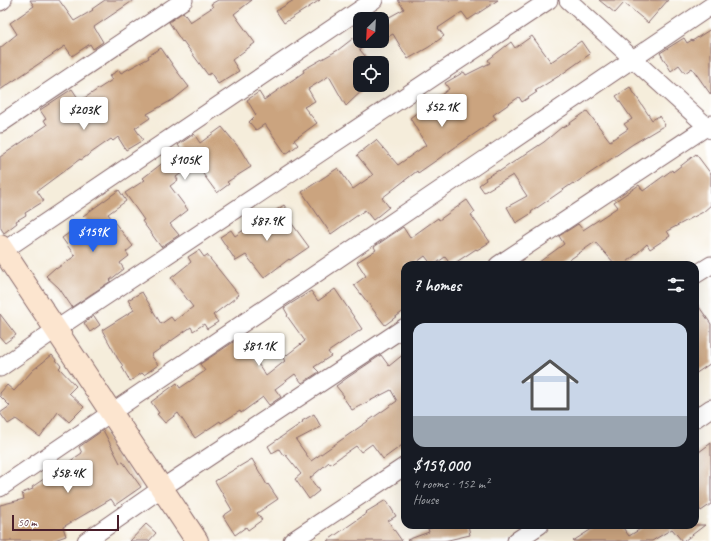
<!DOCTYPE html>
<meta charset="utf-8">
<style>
:root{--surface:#171b24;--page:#242831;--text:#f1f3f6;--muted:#9ea1a6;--line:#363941;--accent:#2563eb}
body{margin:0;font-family:Caveat,sans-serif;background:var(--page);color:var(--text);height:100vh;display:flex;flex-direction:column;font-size:15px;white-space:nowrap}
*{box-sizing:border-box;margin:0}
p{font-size:13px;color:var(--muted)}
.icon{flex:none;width:22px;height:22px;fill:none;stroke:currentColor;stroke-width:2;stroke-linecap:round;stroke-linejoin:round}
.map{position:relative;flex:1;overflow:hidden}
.details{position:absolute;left:401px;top:261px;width:298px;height:268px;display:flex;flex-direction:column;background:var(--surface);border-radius:12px;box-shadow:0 4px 16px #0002}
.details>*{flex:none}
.needle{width:26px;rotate:204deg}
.fabs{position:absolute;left:353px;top:12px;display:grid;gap:8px}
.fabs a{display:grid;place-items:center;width:36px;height:36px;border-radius:8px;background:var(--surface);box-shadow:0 4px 16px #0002;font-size:20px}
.scale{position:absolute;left:12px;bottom:10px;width:107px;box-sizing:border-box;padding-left:4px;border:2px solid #4a1f2b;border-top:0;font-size:11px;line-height:14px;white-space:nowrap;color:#4a1f2b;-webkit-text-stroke:3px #fff;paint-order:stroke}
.price{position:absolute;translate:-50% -34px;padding:0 9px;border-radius:4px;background:#fff;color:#222;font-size:13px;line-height:26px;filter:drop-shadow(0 1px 2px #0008)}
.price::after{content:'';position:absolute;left:50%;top:24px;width:12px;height:9px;margin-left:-6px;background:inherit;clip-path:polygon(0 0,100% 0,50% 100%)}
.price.current{background:var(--accent);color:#fff}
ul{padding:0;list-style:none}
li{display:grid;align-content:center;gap:8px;height:212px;padding:0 12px}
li+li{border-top:1px solid var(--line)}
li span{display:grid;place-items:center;height:124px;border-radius:12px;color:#555}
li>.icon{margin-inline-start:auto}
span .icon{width:72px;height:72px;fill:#fffc;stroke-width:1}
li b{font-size:17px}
h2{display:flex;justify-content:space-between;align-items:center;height:48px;padding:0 12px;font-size:17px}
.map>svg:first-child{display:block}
</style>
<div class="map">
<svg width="711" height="541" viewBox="0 0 711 541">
<rect width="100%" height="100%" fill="#fff"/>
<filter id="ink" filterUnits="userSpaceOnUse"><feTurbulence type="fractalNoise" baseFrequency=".025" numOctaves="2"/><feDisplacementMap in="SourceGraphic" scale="8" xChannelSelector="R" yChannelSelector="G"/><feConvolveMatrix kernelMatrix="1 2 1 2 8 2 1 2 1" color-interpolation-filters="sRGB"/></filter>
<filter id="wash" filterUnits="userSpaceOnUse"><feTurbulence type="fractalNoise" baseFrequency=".012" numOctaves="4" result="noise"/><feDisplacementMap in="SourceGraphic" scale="16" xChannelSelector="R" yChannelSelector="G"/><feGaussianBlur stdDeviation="0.9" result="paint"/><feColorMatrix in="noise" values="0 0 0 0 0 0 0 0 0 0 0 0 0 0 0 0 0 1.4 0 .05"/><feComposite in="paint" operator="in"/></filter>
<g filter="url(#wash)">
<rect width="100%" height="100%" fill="#f5eddb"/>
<g id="blocks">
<!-- building -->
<path fill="#cba47f" d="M30,0h29l15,21 19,-11 -1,-1 13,-9h29l-40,27 9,15 -10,7 -3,-5 -18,12 -7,-10 -65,44v-42l17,-14 -7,-11 24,-17z
M218,0h34l-18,14 21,29 -23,17 7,11 -21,13 -7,-11 -3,2 -25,-34 -1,1 -13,-20 14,-10 7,10 23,-15 -2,-3z
M294,0h26l-36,23 -8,-12z
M398,0h100l-30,20 -6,-8 -24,16 6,8 -15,11 -21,12 -15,-25 -11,6v-19l22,-12z
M599,0h69l-20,23 -24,-20 -9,10z
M711,29v66l-19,-27 -7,5 -6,-8 -8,6 -11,-18 24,-15 3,5 5,-3v1z
M360,33v17l6,7 -6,4v24h8l-22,21 -17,-30 -21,13 7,12 -11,6 13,16 -23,17 4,5 -12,9 -21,-30 -9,6 -7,-8 7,-7 -9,-15 12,-8 5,8 40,-28 -1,-2 35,-20z
M532,36l19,26 30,-21 9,13 -28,20 -27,17 2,1 -15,10 -3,-5 -26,18 3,4 -78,54 -1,-2 -35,27 7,9 -16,13 -8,-10 -34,24 -29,-42 36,-24 15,21 20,-14 -16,-20 19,-15 22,25 28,-20 -16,-27 39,-29 -4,-6 19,-11 2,3 24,-12 -2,-3 23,-18 4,6z
M161,48l15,22 13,17 -15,12 -27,15 3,4 -15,10 8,12 -17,10 -8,-13 -5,4 -2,-2 -30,21 -1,-1 -43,32 7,10 -19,12 1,2 -10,6 1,2 -13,10 -4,-6v-70l47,-32 -3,-5 2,-1 -6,-9 32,-21 8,12 32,-21 -3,-4 10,-6 2,3 28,-15 -1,-2z
M630,87l22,33 7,-4 6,9 -32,19 -28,19 -31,21 -1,-1 -42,29 1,1 -16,10 -9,-16 20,-11 -14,-21 -29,17 -5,-7 7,-5 -1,-2 14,-8 1,1 44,-29 18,-15 1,1 24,-17 23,30 18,-12 -4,-5 8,-5 -16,-23z
M222,127l18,22 11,18 -24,15 2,2 -12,9 -22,-30 -19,14 2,3 -8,6 18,24 -18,14 9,11 -18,12 -19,-26 2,-1 -19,-27 20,-13 -2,-2 38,-29 -3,-4 16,-11 6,9z
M696,154l15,20v31l-8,7 -36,19 3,5 -20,13 -3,-5 -23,21h-8l-21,-23 -33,23h-27l29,-21 -5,-8 19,-12 5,6 35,-23 -4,-5 25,-17 4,6 29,-21 1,2z
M119,190l7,11 -18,13 25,32 -7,6 3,4 -9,7 4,6 -14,11 1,1 -39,26 -13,-19 -13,-12 9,-8 1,1 19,-13 -13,-18 25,-18 -4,-4z
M467,200l8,12 -4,3 19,27 -13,8 -1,-1 -24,16h-1l-6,-8 -11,8h-2l-7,-9 -12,9h-8v45l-20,15 -31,-40 12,-9 -9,-14 19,-12 -2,-3 29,-20 7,11 28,-20 1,2z
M284,205l9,13 -3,3 19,26 -19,13 -1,-1 -25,19 -18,-23 -10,6 -16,-24 11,-7 4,6 13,-9 1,1z
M199,250l5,7 3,-2 32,40 -26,20 5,7 -11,7 -3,-5 -11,7 -2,-4 -40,28 7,10 -14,10 -2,-2 -12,8 -8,-14 1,-1 -5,-7 -16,-29 32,-20 -6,-10 14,-8 19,32 10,-7 3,4 19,-14 -22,-29 20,-16 -3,-5z
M335,289l27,40 -34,23 3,4 -17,11 5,5 -17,11 -7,-9 -20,15 6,8 -12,8 -6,-8 -22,16 -1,-2 -19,12 -1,-2 -25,17 -17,-25 -13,10 -8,-9 2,-1 -8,-11 26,-19 3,5 25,-17 -5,-7 41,-27 25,39 19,-15 -2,-3 22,-17 -18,-25 1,-1 -4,-7 27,-17 7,10z
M695,301l16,23v39l-16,11z
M0,314l16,21 -11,8 -5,-6z
M94,316l6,9 -10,7 -6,-9z
M405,353v90l-22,16 -11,-15 -11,8 -5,-6 -26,18 -1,-2 -19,16 9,13 -10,8 -14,-20 6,-5 -16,-20 -2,1 -4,-6 -7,4 -4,-7 35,-24 -1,-1 12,-7 7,13 -25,13 15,21 86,-60 -6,-11 -39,20 -9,-13 1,-1 -8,-10 11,-8 34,-23 8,11z
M52,355l9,11 -2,2 17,18 -7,7 15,14 -15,15 -11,-10 -18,25 -24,-18 -8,5 -8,-11 10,-7 -10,-10v-3l7,-8 7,6 19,-21z
M103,430l17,33 3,-1 18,25 -26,18 -4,-6 -48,28 3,9 -14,5h-52v-36l24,-6 -2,-6 11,-4 -1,-2 50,-34 -3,-6z
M711,443v61l-10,7 -6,-9v-47z
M252,459l15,26 1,-1 10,15 -21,14 5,7 -14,10 -2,-3 -11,8 -12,-19 9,-6 -17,-29z
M386,500l10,16 -8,5 14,20h-75l40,-28 -1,-1z
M146,524l10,9 -7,8h-19z
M439,525h29l2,10 -26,6h-36l-1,-1 22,-8 -1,-3z
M598,525h23l8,11 18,-11h58l-21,16h-2l-10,-12 -20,12h-79z"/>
</g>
</g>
<g filter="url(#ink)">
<use href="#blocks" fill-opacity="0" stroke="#866769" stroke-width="1"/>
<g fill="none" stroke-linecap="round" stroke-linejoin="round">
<defs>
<path id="street" d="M568,0l143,130
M0,2l3,-2
M0,124l184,-124
M0,253l374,-253
M498,265l213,-141
M695,275l16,-10
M0,368l55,-38 494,-330
M695,419l16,-11
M0,488l711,-482
M86,541l76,-53 243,-161
M292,541l113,-75
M516,541l24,-16"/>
<path id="secondary" d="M0,246l197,295"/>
</defs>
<!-- street casing -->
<use href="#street" stroke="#866769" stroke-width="19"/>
<!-- secondary casing -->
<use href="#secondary" stroke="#866769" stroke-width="24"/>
<!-- street -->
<use href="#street" stroke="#fff" stroke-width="17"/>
<!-- secondary -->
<use href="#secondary" stroke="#fce5cf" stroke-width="22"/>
</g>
</g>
</svg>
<div class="fabs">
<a><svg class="needle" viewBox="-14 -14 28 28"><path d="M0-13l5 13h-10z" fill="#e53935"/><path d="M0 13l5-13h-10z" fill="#9ea1a6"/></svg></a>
<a><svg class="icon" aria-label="locate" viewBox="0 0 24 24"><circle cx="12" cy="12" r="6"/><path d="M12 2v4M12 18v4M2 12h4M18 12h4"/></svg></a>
</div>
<div class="scale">50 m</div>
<b class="price" style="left:442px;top:128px">$52.1K</b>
<b class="price" style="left:84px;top:131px">$203K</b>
<b class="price" style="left:185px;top:181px">$105K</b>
<b class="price" style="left:267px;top:242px">$87.9K</b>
<b class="price current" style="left:93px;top:253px">$159K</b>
<b class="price" style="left:259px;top:367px">$81.1K</b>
<b class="price" style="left:68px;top:494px">$58.4K</b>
<section class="details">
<h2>7 homes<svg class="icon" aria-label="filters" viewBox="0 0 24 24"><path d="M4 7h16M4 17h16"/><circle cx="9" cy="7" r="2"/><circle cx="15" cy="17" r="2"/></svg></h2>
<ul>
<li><span style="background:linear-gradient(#c9d6e8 75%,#9aa5b1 0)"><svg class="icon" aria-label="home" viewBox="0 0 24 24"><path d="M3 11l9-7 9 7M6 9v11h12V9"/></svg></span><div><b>$159,000</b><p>4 rooms · 152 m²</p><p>House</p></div></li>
</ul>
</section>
</div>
